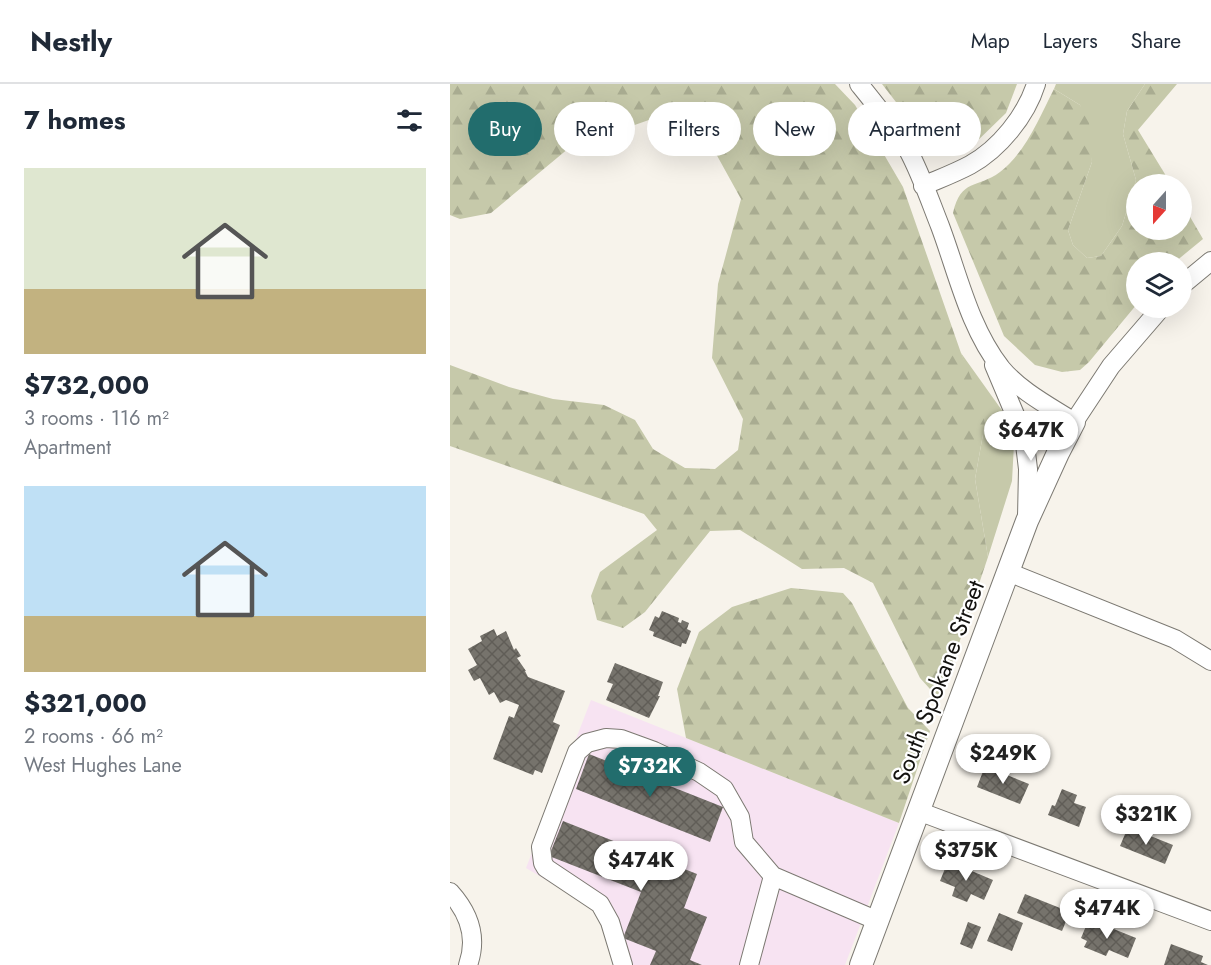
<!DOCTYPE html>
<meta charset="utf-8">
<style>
:root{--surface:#fff;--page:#f6f6f7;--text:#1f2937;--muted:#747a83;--line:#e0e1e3;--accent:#226d6d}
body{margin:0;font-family:Jost,sans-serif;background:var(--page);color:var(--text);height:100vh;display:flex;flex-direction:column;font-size:22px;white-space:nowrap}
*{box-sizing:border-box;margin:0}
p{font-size:20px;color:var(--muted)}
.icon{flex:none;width:33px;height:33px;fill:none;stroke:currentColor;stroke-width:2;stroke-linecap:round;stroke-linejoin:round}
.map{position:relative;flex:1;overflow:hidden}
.drawer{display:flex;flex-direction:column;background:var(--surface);width:450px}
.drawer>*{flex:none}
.hud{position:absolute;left:18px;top:18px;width:570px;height:54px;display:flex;gap:12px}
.needle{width:39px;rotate:201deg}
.controls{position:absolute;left:676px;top:90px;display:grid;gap:12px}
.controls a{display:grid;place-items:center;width:66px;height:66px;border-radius:50%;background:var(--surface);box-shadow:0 6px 24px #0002;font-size:30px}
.price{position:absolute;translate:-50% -51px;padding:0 14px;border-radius:21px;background:#fff;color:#222;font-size:20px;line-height:39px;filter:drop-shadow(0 2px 3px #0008)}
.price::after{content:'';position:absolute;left:50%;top:36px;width:18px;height:14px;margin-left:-9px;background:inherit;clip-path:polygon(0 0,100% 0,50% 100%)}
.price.active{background:var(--accent);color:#fff}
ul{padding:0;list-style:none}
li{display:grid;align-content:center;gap:12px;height:318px;padding:0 24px}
li span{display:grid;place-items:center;height:186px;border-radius:0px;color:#555}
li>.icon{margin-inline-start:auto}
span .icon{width:108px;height:108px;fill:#fffc;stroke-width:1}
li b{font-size:26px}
h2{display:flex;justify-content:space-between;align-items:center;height:72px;padding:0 24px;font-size:26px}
.chip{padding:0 21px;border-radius:27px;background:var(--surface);box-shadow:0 6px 24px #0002;font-size:21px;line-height:54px}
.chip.active{background:var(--accent);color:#fff}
header{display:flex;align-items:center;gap:36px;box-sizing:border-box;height:84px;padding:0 30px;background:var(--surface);border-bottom:2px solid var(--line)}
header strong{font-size:28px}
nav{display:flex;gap:33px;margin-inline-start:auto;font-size:21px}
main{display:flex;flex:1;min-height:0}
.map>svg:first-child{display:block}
</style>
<header>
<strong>Nestly</strong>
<nav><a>Map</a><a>Layers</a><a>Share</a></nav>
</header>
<main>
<section class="drawer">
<h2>7 homes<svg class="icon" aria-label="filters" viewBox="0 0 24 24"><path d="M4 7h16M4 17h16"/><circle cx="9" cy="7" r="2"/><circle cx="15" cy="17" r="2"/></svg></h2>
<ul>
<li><span style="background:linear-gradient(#dfe7d0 65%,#c2b280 0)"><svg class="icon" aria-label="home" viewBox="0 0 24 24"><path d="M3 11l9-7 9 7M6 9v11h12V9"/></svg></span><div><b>$732,000</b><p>3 rooms · 116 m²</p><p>Apartment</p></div></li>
<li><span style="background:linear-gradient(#bfe0f5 70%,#c2b280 0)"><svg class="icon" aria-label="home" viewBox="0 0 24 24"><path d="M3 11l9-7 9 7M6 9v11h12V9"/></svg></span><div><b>$321,000</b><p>2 rooms · 66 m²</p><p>West Hughes Lane</p></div></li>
</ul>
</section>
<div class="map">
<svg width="761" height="881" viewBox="0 0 761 881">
<defs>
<pattern id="forest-firs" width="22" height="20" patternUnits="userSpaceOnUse" patternTransform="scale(1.5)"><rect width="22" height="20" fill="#c6c9aa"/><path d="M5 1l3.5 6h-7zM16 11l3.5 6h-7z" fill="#a9ac91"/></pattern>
<pattern id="building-cross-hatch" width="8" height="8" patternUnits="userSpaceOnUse" patternTransform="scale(1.5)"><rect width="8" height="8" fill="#76736c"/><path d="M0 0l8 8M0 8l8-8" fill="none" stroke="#605d57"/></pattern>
</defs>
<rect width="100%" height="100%" fill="#f7f3eb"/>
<!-- commercial -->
<path fill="#f7e3f2" d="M141,616l308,123 -54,142h-228l-1,-7 -23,-50 -67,-40z"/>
<!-- green -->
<path fill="#c6c9aa" d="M606,0h89l-18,27 -4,23 13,46 -14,46 -21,30 -14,2 -14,-13 -5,-15 24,-68 -12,-57 -26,-16z
M511,269l45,63 8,28 -2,37 -24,76 -13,-78 10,-56z"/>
<!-- forest -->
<path fill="url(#forest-firs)" d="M0,0h385l20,21 48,82 58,166 17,41 7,29 -10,56 13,78 -48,143 -20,-22 -47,-95 -29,-15 -42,1 -62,-39 -30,1 -65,81 -22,16 -26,-8 -6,-24 9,-24 57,-42 -13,-16 -194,-68v-81l59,22 44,12 51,6 31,15 18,29 32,19 30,1 23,-19 5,-31 -31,-61 6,-74 23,-85 -37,-67 -38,-18 -97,34 -78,65 -31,6 -10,-4z
M432,0h135l-11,29 -35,34 -31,9 -10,-10z
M695,0h32l-39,46 33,54h-34v46h45v-27l21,36 -28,23h-38v42l-48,58 -9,8 -18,2 -27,-7 -31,-29 -51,-123c8,-35 24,-24 47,-41 26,-20 39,-54 54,-83l26,16 9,16 3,41 -24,68 5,15 14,13 14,-2 21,-30 14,-46 -13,-46 4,-23z
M341,504l52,5 9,10 56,105 22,23 -31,92 -213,-85 -9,-49 22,-57 33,-25z"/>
<!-- building -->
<path fill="url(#building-cross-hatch)" d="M212,527l17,7 -1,4 3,1 1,-3 7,3 -2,6 4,2 -5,13 -4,-1 -1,4 -28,-11 1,-4 -5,-2 6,-14 4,2z
M44,545l3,7 9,-5 8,19 2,-2 5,8 -4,2 9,13h-1l3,6 37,14 -12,31 7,3 -18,48 -7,-3 -2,5 -40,-16 16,-43 5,2 5,-13 -13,-5 -6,3 -6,-11 -5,3 -9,-17 -6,3 -6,-11 9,-5 -9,-16 14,-8 -2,-5z
M165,579l48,19 -5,14h2l-11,22 -43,-18 7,-16 -6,-2z
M139,670l134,53 -13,35 -134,-53z
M535,682l44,18 -9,20 -43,-17z
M612,705l15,6 -3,8 12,4 -7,20 -31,-12 4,-10 3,1z
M113,737l134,53 -13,34 23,9 -17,43 12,5h-52l6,-14 -33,-13 18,-46 -92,-36z
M678,743l45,18 -8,19 -45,-18z
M498,777l45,19 -9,20 -13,-6 -4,8 -15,-6 3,-9 -15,-6z
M575,810l45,18 -8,19 -45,-18z
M549,829l24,10 -11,28 -25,-10z
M639,835l47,19 -8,20 -19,-8 -3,6 -22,-9 3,-6 -6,-3z
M518,838l13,5 -9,22 -12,-5z
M721,860l32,12 -2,6 7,3h-44z"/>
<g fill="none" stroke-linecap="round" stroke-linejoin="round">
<defs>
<path id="minor" d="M409,0c17,21 35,43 49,66 13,24 22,51 32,76 18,48 29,101 61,142 19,23 48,38 73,54l37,-56 50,-58
M473,102c16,-7 32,-13 47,-21 29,-16 56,-49 66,-81
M732,201l29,-24
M544,281l30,71 4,33 -1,48
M558,488l167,67 36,22
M468,727l293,110
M0,808c19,21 28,45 18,73
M173,881l-13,-43 -10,-18 -54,-36 -3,-5 -2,-16 36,-95 10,-9 19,-5 15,1 33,12 45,21 25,17 16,28 4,25 29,34 105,45
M299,881l24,-89"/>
<path id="major" d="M411,881l166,-444 31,-68 16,-31"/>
</defs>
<!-- minor casing -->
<use href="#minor" stroke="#7c7972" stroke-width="20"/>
<!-- major casing -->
<use href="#major" stroke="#7c7972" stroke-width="24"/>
<!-- minor -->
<use href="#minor" stroke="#fff" stroke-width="18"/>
<!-- major -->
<use href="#major" stroke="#fff" stroke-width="22"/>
</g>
<g text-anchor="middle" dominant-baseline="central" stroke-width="4.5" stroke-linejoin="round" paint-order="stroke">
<!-- street labels -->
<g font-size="24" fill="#13120f" stroke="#fff">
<text transform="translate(488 598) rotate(-69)">South Spokane Street</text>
</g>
</g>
</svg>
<div class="controls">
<a><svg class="needle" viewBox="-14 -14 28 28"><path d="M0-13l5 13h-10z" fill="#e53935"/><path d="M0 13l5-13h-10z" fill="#747a83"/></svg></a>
<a><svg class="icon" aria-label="layers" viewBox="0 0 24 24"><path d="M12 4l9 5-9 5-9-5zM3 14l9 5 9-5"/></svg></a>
</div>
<b class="price" style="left:581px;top:378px">$647K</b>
<b class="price" style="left:553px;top:701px">$249K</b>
<b class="price active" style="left:200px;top:714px">$732K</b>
<b class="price" style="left:696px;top:762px">$321K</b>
<b class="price" style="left:516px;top:798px">$375K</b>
<b class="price" style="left:191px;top:808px">$474K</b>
<b class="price" style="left:657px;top:856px">$474K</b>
<div class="hud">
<a class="chip active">Buy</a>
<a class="chip">Rent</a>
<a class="chip">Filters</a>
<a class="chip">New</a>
<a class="chip">Apartment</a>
</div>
</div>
</main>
